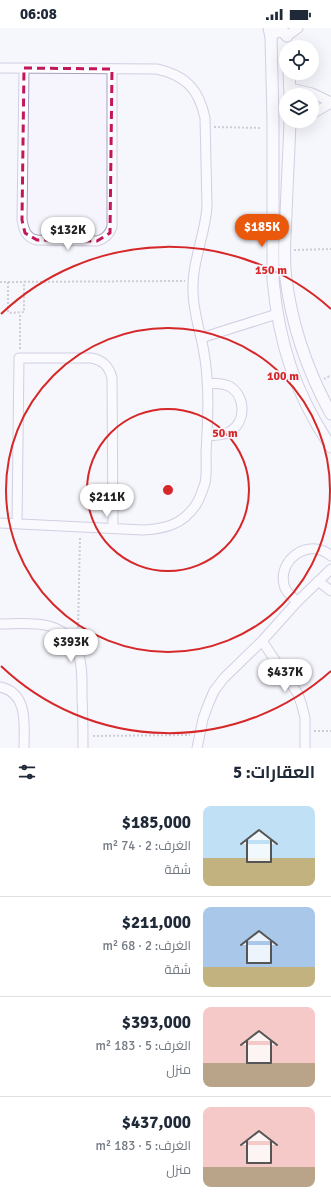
<!DOCTYPE html>
<html lang="ar">
<meta charset="utf-8">
<style>
:root{--surface:#fff;--page:#f6f6f7;--text:#1f2937;--muted:#747a83;--line:#e0e1e3;--accent:#ea580c}
body{margin:0;font-family:Signika,Cairo,sans-serif;background:var(--page);color:var(--text);direction:rtl;height:100vh;display:flex;flex-direction:column;font-size:15px;white-space:nowrap}
*{box-sizing:border-box;margin:0}
p{font-size:13px;color:var(--muted)}
.icon{flex:none;width:22px;height:22px;fill:none;stroke:currentColor;stroke-width:2;stroke-linecap:round;stroke-linejoin:round}
.map{position:relative;height:720px;overflow:hidden;direction:ltr}
.drawer{display:flex;flex-direction:column;background:var(--surface);flex:1}
.drawer>*{flex:none}
.tools{position:absolute;left:279px;top:12px;display:grid;gap:8px}
.tools a{display:grid;place-items:center;width:40px;height:40px;border-radius:50%;background:var(--surface);box-shadow:0 4px 16px #0002;font-size:20px}
.price{position:absolute;translate:-50% -34px;padding:0 9px;border-radius:14px;background:#fff;color:#222;font-size:13px;line-height:26px;filter:drop-shadow(0 1px 2px #0008)}
.price::after{content:'';position:absolute;left:50%;top:24px;width:12px;height:9px;margin-left:-6px;background:inherit;clip-path:polygon(0 0,100% 0,50% 100%)}
.price.active{background:var(--accent);color:#fff}
ul{padding:0;list-style:none}
li{display:flex;align-items:center;gap:12px;height:100px;padding:0 16px}
li+li{border-top:1px solid var(--line)}
li span{display:grid;place-items:center;flex:none;width:112px;height:80px;border-radius:8px;color:#555}
li>.icon{margin-inline-start:auto}
span .icon{width:48px;height:48px;fill:#fffc;stroke-width:1}
li b{font-size:17px}
h2{display:flex;justify-content:space-between;align-items:center;height:48px;padding:0 16px;font-size:17px}
.status{display:flex;justify-content:space-between;align-items:center;height:28px;padding:0 20px;background:var(--surface);direction:ltr}
.status svg{height:11px;fill:currentColor}
.map>svg:first-child{display:block}
</style>
<div class="status"><b>06:08</b><svg viewBox="0 0 49 12"><path d="M0 12V9h3v3zM5 12V6h3v6zM10 12V3h3v9zM15 12V0h3v12zM26 1h20v11H26zM47 4h2v5h-2z"/></svg></div>
<div class="map">
<svg width="331" height="720" viewBox="0 0 331 720">
<rect width="100%" height="100%" fill="#f6f5fd"/>
<g fill="none" stroke-linecap="round" stroke-linejoin="round">
<defs>
<path id="minor" d="M287,8l11,-8
M0,40l157,1c28,6 42,20 48,49l2,89c-2,28 -15,55 -14,83 0,20 6,38 10,57 7,35 5,71 3,106 0,10 1,21 -1,30 -2,6 -5,15 -8,20 -13,21 -31,26 -54,27l-143,-7
M24,40l-2,152c2,10 4,18 15,20l60,1c8,-2 12,-6 15,-14v-158
M290,60l22,5 19,9
M312,86l19,-11
M201,310l76,-24
M207,408c8,-1 17,0 24,-5 16,-11 14,-36 -2,-45 -7,-3 -14,-3 -22,-2
M17,495l2,-165h72c12,2 18,8 21,20l1,150
M318,553l13,10
M297,574c-3,-4 -10,-9 -12,-14 -10,-27 24,-52 46,-32
M0,596c16,0 34,-2 49,2 36,10 33,44 33,73 1,16 1,33 1,49
M262,613l36,53 4,12 3,12v30
M0,659c29,6 24,39 24,61
M197,720l6,-29 5,-14 6,-14 10,-13 38,-37 35,-39 34,-33"/>
<path id="tertiary" d="M269,0l2,9 2,82v161c6,64 22,113 58,167
M271,9c4,-7 11,-8 16,-1
M289,45l1,22
M290,93c-1,31 -3,63 -4,94 -1,21 -3,43 0,64 6,47 22,93 45,135"/>
</defs>
<!-- minor casing -->
<use href="#minor" stroke="#a4a0c1" stroke-width="11"/>
<!-- tertiary casing -->
<use href="#tertiary" stroke="#a4a0c1" stroke-width="13"/>
<!-- path -->
<path stroke="#9d9ca6" stroke-width="2" stroke-dasharray="2 2" stroke-linecap="butt" d="M214,99l48,1
M294,222l37,-1
M0,254l185,-1
M8,254v29l1,2 15,-1v-30
M20,321v-36
M324,351l7,-4
M78,604l2,-95
M314,703h17
M93,708l97,-1"/>
<!-- minor -->
<use href="#minor" stroke="#fff" stroke-width="9"/>
<!-- tertiary -->
<use href="#tertiary" stroke="#fff" stroke-width="11"/>
</g>
<!-- marked area -->
<path d="M0 0H331V720H0ZM24,40l88,1 -2,164 -13,8 -60,-1 -12,-7 -3,-13z" fill="#f6f5fd" fill-opacity=".55" fill-rule="evenodd"/>
<path fill="none" stroke="#c2185b" stroke-width="3" stroke-dasharray="8 5" stroke-linejoin="round" d="M24,40l88,1 -2,164 -13,8 -60,-1 -12,-7 -3,-13z"/>
<!-- distance rings -->
<g fill="none" stroke="#d62828" stroke-width="2">
<circle cx="168" cy="462" r="81"/>
<circle cx="168" cy="462" r="162"/>
<path d="M331 643A243 243 0 0 1 1 638M1 286A243 243 0 0 1 331 281"/>
</g>
<circle cx="168" cy="462" r="6" fill="#d62828" stroke="#f6f5fd" stroke-width="2"/>
<g font-size="12" text-anchor="middle" font-weight="bold" fill="#d62828" stroke="#f6f5fd" stroke-width="3.5" stroke-linejoin="round" paint-order="stroke">
<text x="271" y="246">150 m</text>
<text x="283" y="352">100 m</text>
<text x="225" y="409">50 m</text>
</g>
</svg>
<div class="tools">
<a><svg class="icon" aria-label="locate" viewBox="0 0 24 24"><circle cx="12" cy="12" r="6"/><path d="M12 2v4M12 18v4M2 12h4M18 12h4"/></svg></a>
<a><svg class="icon" aria-label="layers" viewBox="0 0 24 24"><path d="M12 4l9 5-9 5-9-5zM3 14l9 5 9-5"/></svg></a>
</div>
<b class="price active" style="left:262px;top:220px">$185K</b>
<b class="price" style="left:68px;top:223px">$132K</b>
<b class="price" style="left:107px;top:490px">$211K</b>
<b class="price" style="left:71px;top:635px">$393K</b>
<b class="price" style="left:285px;top:665px">$437K</b>
</div>
<section class="drawer">
<h2>العقارات: 5<svg class="icon" aria-label="filters" viewBox="0 0 24 24"><path d="M4 7h16M4 17h16"/><circle cx="9" cy="7" r="2"/><circle cx="15" cy="17" r="2"/></svg></h2>
<ul>
<li><span style="background:linear-gradient(#bfe0f5 65%,#c2b280 0)"><svg class="icon" aria-label="home" viewBox="0 0 24 24"><path d="M3 11l9-7 9 7M6 9v11h12V9"/></svg></span><div><b>$185,000</b><p>الغرف: 2 · 74 m²</p><p>شقة</p></div></li>
<li><span style="background:linear-gradient(#a9c7e8 75%,#c2b280 0)"><svg class="icon" aria-label="home" viewBox="0 0 24 24"><path d="M3 11l9-7 9 7M6 9v11h12V9"/></svg></span><div><b>$211,000</b><p>الغرف: 2 · 68 m²</p><p>شقة</p></div></li>
<li><span style="background:linear-gradient(#f6c9c9 70%,#b9a48a 0)"><svg class="icon" aria-label="home" viewBox="0 0 24 24"><path d="M3 11l9-7 9 7M6 9v11h12V9"/></svg></span><div><b>$393,000</b><p>الغرف: 5 · 183 m²</p><p>منزل</p></div></li>
<li><span style="background:linear-gradient(#f6c9c9 75%,#b9a48a 0)"><svg class="icon" aria-label="home" viewBox="0 0 24 24"><path d="M3 11l9-7 9 7M6 9v11h12V9"/></svg></span><div><b>$437,000</b><p>الغرف: 5 · 183 m²</p><p>منزل</p></div></li>
</ul>
</section>
